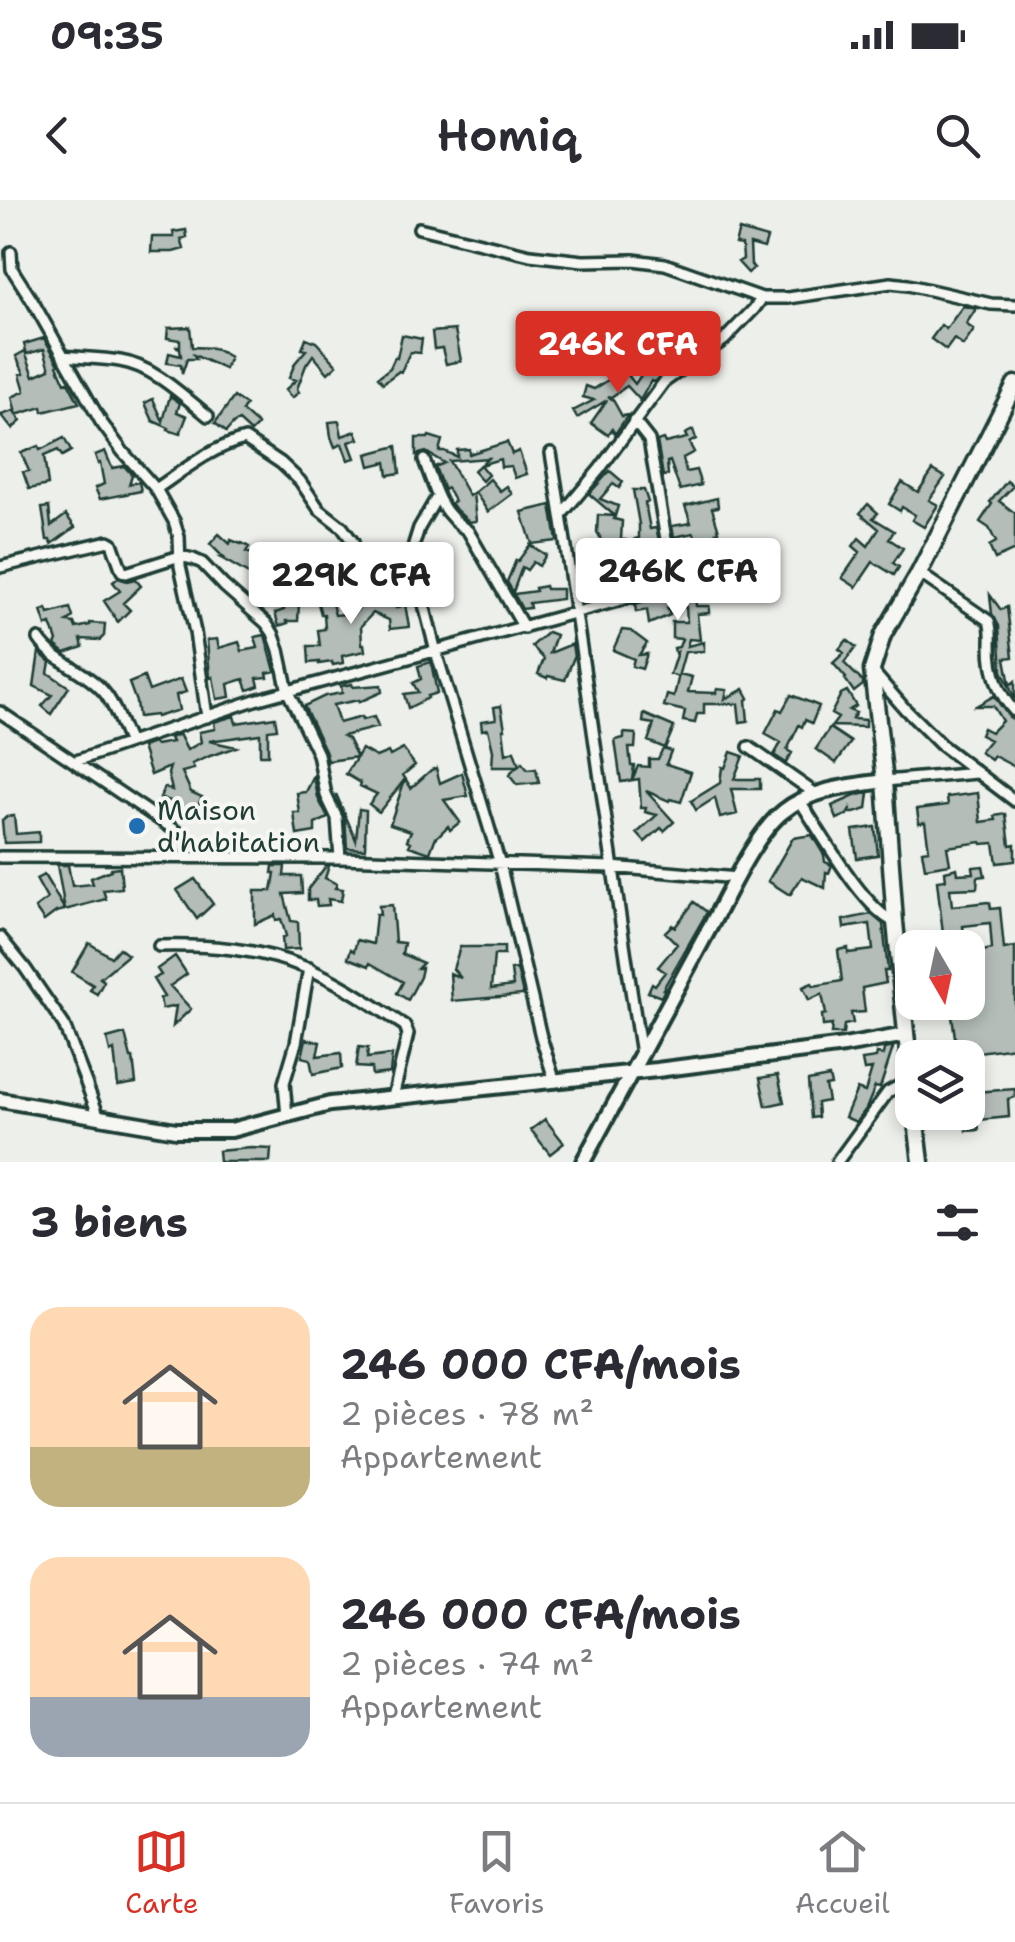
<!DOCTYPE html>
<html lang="fr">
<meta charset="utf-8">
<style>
:root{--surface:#fff;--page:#f7f7f7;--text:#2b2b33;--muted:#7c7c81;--line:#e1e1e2;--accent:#d93025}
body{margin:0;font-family:"Shantell Sans",sans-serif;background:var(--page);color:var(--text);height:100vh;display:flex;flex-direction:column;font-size:38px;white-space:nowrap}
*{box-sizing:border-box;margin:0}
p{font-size:32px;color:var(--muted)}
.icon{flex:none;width:55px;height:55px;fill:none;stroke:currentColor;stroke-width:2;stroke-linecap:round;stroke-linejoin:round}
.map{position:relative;height:962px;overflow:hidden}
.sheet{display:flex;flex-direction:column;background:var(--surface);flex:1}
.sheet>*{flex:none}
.needle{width:65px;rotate:171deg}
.tools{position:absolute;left:895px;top:730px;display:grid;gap:20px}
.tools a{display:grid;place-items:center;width:90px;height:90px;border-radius:20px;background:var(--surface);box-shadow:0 5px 15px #0003;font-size:50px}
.price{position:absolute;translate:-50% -85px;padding:0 22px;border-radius:10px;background:#fff;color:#222;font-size:32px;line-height:65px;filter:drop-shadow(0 2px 5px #0008)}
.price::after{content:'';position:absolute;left:50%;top:60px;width:30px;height:22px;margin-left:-15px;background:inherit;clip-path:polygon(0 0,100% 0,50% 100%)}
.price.active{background:var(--accent);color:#fff}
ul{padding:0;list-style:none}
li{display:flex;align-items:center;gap:30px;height:250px;padding:0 30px}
li span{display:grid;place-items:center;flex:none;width:280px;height:200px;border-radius:30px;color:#555}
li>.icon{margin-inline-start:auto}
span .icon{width:120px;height:120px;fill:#fffc;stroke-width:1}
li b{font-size:42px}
h2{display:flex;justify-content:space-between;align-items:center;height:120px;padding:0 30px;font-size:42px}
.status{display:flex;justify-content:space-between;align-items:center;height:70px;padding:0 50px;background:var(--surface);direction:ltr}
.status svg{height:28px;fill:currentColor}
header{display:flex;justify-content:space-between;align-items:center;height:130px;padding:0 30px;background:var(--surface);font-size:45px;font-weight:600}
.menu{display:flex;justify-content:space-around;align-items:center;height:140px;border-top:2px solid var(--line);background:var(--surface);font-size:28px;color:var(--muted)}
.menu a{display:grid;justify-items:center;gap:5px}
.menu .active{color:var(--accent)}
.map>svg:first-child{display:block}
</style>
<div class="status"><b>09:35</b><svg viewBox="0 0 49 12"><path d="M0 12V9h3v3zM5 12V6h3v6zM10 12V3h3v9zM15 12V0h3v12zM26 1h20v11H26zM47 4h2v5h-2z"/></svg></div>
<header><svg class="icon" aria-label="back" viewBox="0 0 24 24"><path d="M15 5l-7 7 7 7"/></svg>Homiq<svg class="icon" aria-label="search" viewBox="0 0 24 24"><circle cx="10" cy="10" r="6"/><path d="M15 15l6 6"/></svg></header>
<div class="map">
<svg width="1015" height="962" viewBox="0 0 1015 962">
<rect width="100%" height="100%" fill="#edefea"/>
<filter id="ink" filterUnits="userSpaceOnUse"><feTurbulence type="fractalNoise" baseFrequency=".01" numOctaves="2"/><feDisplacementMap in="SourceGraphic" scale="20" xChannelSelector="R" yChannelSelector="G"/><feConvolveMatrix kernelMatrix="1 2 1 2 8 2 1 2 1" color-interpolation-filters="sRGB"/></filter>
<g filter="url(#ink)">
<!-- building -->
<path fill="#b4bdb8" stroke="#1f3d34" stroke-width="2.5" d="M186,30l1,7 -6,2 3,10 -11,3h-22l1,-15h22l-1,-5z
M739,30l28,8 -3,10 -14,-4 1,21 3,3 -6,5 -10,-11 5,-3 -1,-14 -7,-1z
M963,106l13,3 -10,15 8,6 -11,16 -9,-7 -8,11 -15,-11 10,-14 5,4z
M597,116l37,17 -3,7 13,3 -5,19 -7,-2 -9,10 -10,-10 -5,2 -4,-8 -27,14 -4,-11 -22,1v-10h13l13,-5 3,9 16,-10 -7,-11 10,-6 -6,-3z
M190,127l2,20 21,1 17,9 -5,12 -31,-14 2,4h-9l-5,15 -1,-9 -14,-2 2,-10 12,3 -1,-8 -5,-2h5v-6l-13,-2 1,-10z
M455,130l6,31 -15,3 -4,-16 -8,1 -2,-17z
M402,135l20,4 -2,14 -10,-1 -9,20 -2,-1 -16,12 -5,-6 12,-9 5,-11 2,1z
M44,138l15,26 -2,1 8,18 3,-1 11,21 -36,9 -1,-5 -26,8 5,6 -9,8 -11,-14 12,-4 3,3 -4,-17 13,-6 -5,-17 4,-1 -8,-17 9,-5 9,25 16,-7 -6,-20 -17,5 -3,-10z
M306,138l10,4 21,23 -9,8 -15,-18 -7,10 -9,24 2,3 -7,6 -7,-8 11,-10 -7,-2 6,-15 11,-13 -4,-1z
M652,159l17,5 -1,5 -14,13 -3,-1 -12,21 1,-2 -13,-14 -16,11 -3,-1 5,4 9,16 6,-1 -13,19 -3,-5 -4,6 -17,-12 16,-23 -30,18 -4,-7 21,-11 -11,-3 3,-11 8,3 30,-19 11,14z
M170,196l10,7 -3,9 10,4 -7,18 -12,-4 1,-2 -16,-7 -8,-18 8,-4 10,22z
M234,197l12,8 -4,6 16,14 -7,7 -12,-11 -5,2 -8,9 -11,-9z
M339,221l3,15 14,-5 3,8 -10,3 6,16 -7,2 -6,-16 -7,3 -4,-10 -2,-15z
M693,230l3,9 -7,4 5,9 -11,6 3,14 10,-2 5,15 -21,5 -10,-29 -3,1 1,13 -5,1 -6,-35 6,-2 2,4 22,-5 -2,-4z
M429,236l13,4 -3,11h5l13,6v-7l12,-1v5l38,-12 5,12 7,-3 8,23 -12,4 -4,-12 -10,1 -1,-8 -20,6 8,10 -6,6 -9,-10 15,-13 -39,3 20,35 4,-3 3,28 -7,1 -13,-12 -5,-7 3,-2 -7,-13 -3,2 -1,-2 -8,-21 9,-4 -18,-11 -10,3v-17h12z
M64,238l7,13 -9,5 -4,-6 -14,6 4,29 -19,4 -6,-17 6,-1 -8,-18 17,-7 2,4z
M397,246l3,27 -12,2 -2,-13 -16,4 -3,-12z
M105,251l7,17 12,-2 8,9 -3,9 10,-2 2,9 -41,8 -5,-11 9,-4 -4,-21 -2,1 -3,-9z
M933,270l12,7 -16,23 9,5 -14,22 -12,-7 3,-5 -13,-8 -2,4 -11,-7 13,-22 16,10z
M610,271l13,11 -4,6 -6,-4 -13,15 18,7 -3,10 -26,-22z
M490,279l10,12 7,-5 5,8 -24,18 -13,-20z
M1007,281l6,5 -14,15 16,12v37l-20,9 -6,-13 7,-4 -7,-14 -9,-6 12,-18 -2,-2z
M633,290h11l4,12 -3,1 5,26 6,-1 6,24 -13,9 -14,-22 4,-1v-14z
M717,298l1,9 -6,1 7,23 -3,1 6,14 12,-4 5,13 -13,4 -3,-10 -18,12 3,4 -9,5 -11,-20 10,-3 -4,-14 -20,4 2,7 -2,-7 -2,-11 19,-3 -6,-17z
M868,304l10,9 -5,5 21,13 -5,8 14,9 -10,15 6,4 -5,8 -21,-13 -17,25 -14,-9 18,-26 -7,-6 6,-8 9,8 11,-17 -19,-16z
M551,305l6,36 -25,3 -10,-32z
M49,307l2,19 15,-11 9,12 -23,17 -2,-4h-3l-5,-32z
M598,315l17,1 -1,3 8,2 -1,19h5l6,31 -17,11 -26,1v-12h8l-1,-9h6l-2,-25 -3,-5z
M219,334l11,10 1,-4 10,4 1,-1 7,4 -3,5 15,5 -9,19 -31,-18h3l-14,-14z
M530,345l16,10 -7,11 -6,-4 -6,8 -5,-3 -9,25 -6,-10 9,-22 2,1z
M313,358l1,25 -21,1 6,20 -1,17h-11l1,2 -9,3 -4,-13 9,-3 -7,-33h13l-2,-6 13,-2 -2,-6z
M345,364l23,18 -10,13 -30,-10z
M118,378l9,3 8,-2 6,7 -18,17 7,7 -12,12 -14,-21 16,-10 -7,-9z
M325,385l9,9 -3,6 4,15 10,-1 5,-5 4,4 15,-15 16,7 -2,-14 9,-2 4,19 9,-4 4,23 -19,2 -1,-9 -16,-7 -12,13 1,18h2l1,7 -23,5 1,7 -10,2 -1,-3 -13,2v-2l-10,1 -1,-17h12l-2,-16 7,-1 -1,-15h-3l-4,-14z
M545,386l1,3h16v10l-33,4 1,5 -8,1 -8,-15 22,-3 -1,-3z
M695,394l1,12h13v7l-12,1 3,26 -11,-1 -2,7 17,-4v9l-19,1 -7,25 -8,-3 7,-22 -2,1 -1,-5 5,-1 3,-8 -10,-1v-16h15l-1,-15 -19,1 3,7 -21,9 -2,-14 -11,2 -1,-7 35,-10z
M990,395l11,15 6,-3 6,50 -8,1 5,27 5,-4v18l-13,-28 -3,-45 -7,-12z
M70,408l3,9 -6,5 7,1 2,5 14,-3v-2l15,1 -1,12 -4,4 -19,-1 2,8 -18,6 -10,-8 2,-4 -6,-17 -5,2 -5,-15 6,-2 2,5z
M622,430l9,1 16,12 -8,12 8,-1 -5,15 -10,-3 2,-7 -21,-9z
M548,432l8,3 -6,18 22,-9 2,13 -9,23 -17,-4 -1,2 -9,-4 6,-15 -12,-13z
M265,435l10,36 -8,2 1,4 -11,1 2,8 -11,4 -4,-11 -16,5 2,13 -13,2 -4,-22 -3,1 -3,-38 10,-1 2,9 20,-6 3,9 16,-3 -3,-11z
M847,440l9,7 -12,16 19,19v3l-9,7 -9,-13 1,-1 -13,-15 11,-10 -5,-4z
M39,452l11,10 -2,11 21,14 -18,27 -9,-8 10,-11 -18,-9z
M431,462l6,31 -10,3 1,2 -20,10 -4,-14 14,-2 -5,-9 8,-4 -3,-13z
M679,474l13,3 -4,15 28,1 1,-4 10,1 -2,9 19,-10 5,9 -3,2 2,21 -8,1 -2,-18h-34v10h-7l-2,9 -12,-2 2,-10 -21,-5 3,-11 7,2z
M144,477l5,14 32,-12 5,13 -10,3 3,15 -23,7 -1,-2 -17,2 -2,-15 -7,-19z
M352,484l1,3 28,-2 1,7 -23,10v-2l-26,5 6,18 22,-6 1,3 12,-3 4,10 -35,9 5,3 9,18 -29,4 -3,-11 -21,-44 21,-10 17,-3 -1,-7z
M847,491l9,15 -7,4 7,3 -4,6 13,1v7l-33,-1 6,-8 -7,-4 10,-20z
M791,495l28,11 -7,17 -7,-3 -3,7 -3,-2 -12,25 5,3 -6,10 -12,-8 7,-12 -16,-9 13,-25 4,2z
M994,496l15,21 6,3v47l-21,-11 -3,4 -11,-8 10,-12 -10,-5 3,-7 8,4 11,-11 -9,-15h-17z
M501,506l4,23h-2l3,25 8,-3 5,15 3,-3 6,7 8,-1 3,14 -22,2 -8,-10 8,-8h-25l1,-16 -5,-22 -6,1 -1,-9 15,-2 -2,-12z
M644,514l30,13 -9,21 -17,-7 6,-17 -11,-2z
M234,516l2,7 39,-6 2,12 -9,1v25h-8v-21l-51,7 27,6 -26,9 -18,8 2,5 -12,3 9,20 11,5 -9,18 -23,-12 1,-2 -11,-3 4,-11 8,3 -4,-16 2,-7 -19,8 -9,-28 12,-4 1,2 17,-3 -2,-4 9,-4 8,16 14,-8 -2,-10 16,-3 -1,-7z
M830,528l21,14 -15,21 -20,-14z
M624,533l12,1 -1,14h-6l2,17h3l-2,15 6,-14 11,1v-8h9l5,-11 8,3 -5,13 25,8 -10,30 -11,-3 -1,2 -23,-10 28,31 -10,9 -3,-3 -16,14 -8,-9 20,-18 -12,-3 1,-4h-5l-2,-29 -18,3 -6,-42 9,-2z
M362,549l14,8 12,-5 2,4 13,-7 12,16 -12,10 8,13 20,-18 5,-2 4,15 22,-10 6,23 -24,4 16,22 -10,8 -2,-4 -13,13 -5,14 -21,-7 2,-4 -4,-2 4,-9 -21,-7 15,-45 -26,33 -10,-8 8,-10 -17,-8 1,-3 -15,-9z
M731,552l12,4 -9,23h26v10h-29l6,25 -17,4 -5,-20 -19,12 -5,-9 29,-18 2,-16 3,1z
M314,576l4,22 10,20 -13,6v8l-18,3 -3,-22h6l-3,-20 9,-1z
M869,593l-2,16 -13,4h-4v-3l-3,5 -10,4 -5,-13 25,-11z
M978,593l3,29 15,-2 -1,-4 11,-2 4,31 5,-1v17l-18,2 -3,-20 -12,1 -1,-2 -34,5 3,17 -25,4 -3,-17 7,-1 -4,-28 -6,1 -2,-14 31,-4 -1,-8z
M336,594l20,46 3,-31 7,1 -1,39 -18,-1 -2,-31z
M14,616l2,18 23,-2v10l-35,1 -2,-23 4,-3z
M875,627l3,28 -21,3 -4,-28z
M812,635l12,20 1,7 7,3 -3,8 -3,-1 -1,16 -23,-11 -12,18 -22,-14 25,-43z
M57,665h11l4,21 21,-2 -2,-6 20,-8v-2l9,-1 2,21 -19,2 3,9 -41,11z
M273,666h12l-1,10h17l1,17 -18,1 7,27 7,1 1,27 -16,1 -1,-13 4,-1 -5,-17 -5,1 -1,-5 -20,9v-33h17l3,-18h-3z
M326,666h3l-4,12 12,6 -2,4 8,1 -2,12 -13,-2 1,6 -12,1 -1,-6h-8v-11z
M983,666l2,10 -7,1 -1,11 -27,1 2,17 36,-4 2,1 1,6 9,-1 4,41 11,-2v100l-44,6v5h-13l-8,-56h18v-48l24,-5 -2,-26 -27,3 3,20 -17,2 -2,-14h-4l-6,-53 9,-1 -1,-9 12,-3 1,6 16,-1 -1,-6z
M44,675l21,35 -9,2 -12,9 -9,-13 12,-9 -11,-20z
M195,679l18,25 -16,15 -20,-29z
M694,702l13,10 -44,77h2l-4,8 -13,-5 4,-9 3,2 10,-13 -7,-5 19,-23 -12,-12 7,-7 3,2z
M392,705l3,37 9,1 -2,11 21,9 -5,5h4l-2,9 -12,23 -11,-7 6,-11 -33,-19 -1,3 -21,-8 3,-9 3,2 3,-11 16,4 3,-30 4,1 -1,-9z
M871,714l12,10 5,47h-4l2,12 -24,5 3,24 -14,1 2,10 -9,2 -1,9h-12l1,-9 -9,1 -1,-11 4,-1 -4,-20 -13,6 -6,-13 9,-4 2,3 28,-5 -4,-31 10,-2v5l25,-3 -3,-26 -26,4 -1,-8z
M89,743l22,14 8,-9 9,7 -28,23 4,3 -7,13 -7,-4 3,-5 -21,-13z
M460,747h44v8h-10l-3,34 22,-3 -2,-16 6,-1 6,26 -71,6 -2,-28 11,5 -8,-9z
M175,756l12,18 -17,12 21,23 -18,17 3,-20 -14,3 -2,-11 4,-1 -11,-18 8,-4 -4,-6z
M125,834l6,24h2l3,25 -18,3 -4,-36 -4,2 -3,-13z
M306,839l14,3 -3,14 24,-3 1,15 -29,6 -3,-15 -8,-2z
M359,847l9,1 -1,10 25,-3 -2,18 -18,2 -1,-7 -15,-1z
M890,848h3l-13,40 -5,-1 -9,22 -10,13 -11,-5 12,-28 8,3 7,-23 -8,1 -2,-10 14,-2 1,-4 6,1 1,-6z
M778,875l6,27 -18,4 -6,-28z
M829,877l2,8 -6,1 3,15 -11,2 1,14 -7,1 -3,-37z
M1015,889v8l-7,2 1,18 -31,3 1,10 -12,1 -2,-19h3v-7l7,-1 -1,-12z
M545,919l19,24 -14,11 -19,-24z
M251,948l20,1 -1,13h-51l-1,-11z"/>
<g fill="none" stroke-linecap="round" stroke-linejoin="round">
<defs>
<path id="street" d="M419,28l111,27 53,6 50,-1 32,4 97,34h26l103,-15 17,2 83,19 24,1
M11,52l1,17 21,33 68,120 22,30 33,37 18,32 5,16 1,29 15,66 12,85
M63,156c19,2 38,2 57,5 33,5 62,34 88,55
M634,221l15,19 17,99 6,17 15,26
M551,253c33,200 58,401 90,601
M424,260c12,31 14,51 44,71l56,97
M156,289c28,-19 56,-42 89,-50l36,24 19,18 19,28 23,18 11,15
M437,297l-18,31 -5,16 -1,17 23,91 64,212 41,173 14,45
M561,315l38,-45 65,-88 60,-42 30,-31 8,-11
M0,367l108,-26 4,2 10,28 4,2 54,-17 13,3 9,4 22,23 42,37 7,10 6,17 9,42 30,62 8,41 11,23 3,40
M919,373l70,48c3,9 2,15 2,24 0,26 6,48 24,67
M39,439c15,23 46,31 64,52 12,13 18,36 26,52
M874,473l31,36 36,36 74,56
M0,512l215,145
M749,547l67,47
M76,561l179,-61 432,-118 53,-11
M885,581l92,-8
M800,601c20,30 64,109 95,121
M0,657l340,1 271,9 126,11
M0,737l25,31 39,57 35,92
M159,746c50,-1 98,2 145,21 35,14 69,38 101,59l3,8 -15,63
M287,916l-3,-33 12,-40 13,-75
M837,962l51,-70 22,-12"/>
<path id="secondary" d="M0,900l176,30h55l99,-26 327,-34 187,-24 62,-11
M583,962c42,-78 85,-157 127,-235 18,-33 45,-94 74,-116 27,-22 67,-25 101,-30"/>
<path id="primary" d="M912,893l-17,-171 -10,-141 -13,-111 11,-35 36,-62 96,-189
M915,912l6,50"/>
</defs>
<!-- street casing -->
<use href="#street" stroke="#1f3d34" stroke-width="16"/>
<!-- secondary casing -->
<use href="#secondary" stroke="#1f3d34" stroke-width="20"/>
<!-- primary casing -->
<use href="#primary" stroke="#1f3d34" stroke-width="21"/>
<!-- street -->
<use href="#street" stroke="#f6f6f2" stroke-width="9"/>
<!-- secondary -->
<use href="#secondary" stroke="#f6f6f2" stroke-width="12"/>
<!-- primary -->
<use href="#primary" stroke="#f6f6f2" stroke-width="14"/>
</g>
</g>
<!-- markers -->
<circle fill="#1f6fb2" stroke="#f6f6f2" stroke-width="4" cx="137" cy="626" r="10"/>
<g text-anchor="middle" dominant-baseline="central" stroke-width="8" stroke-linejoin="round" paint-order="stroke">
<!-- poi labels -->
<g font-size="28" fill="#1f3d34" stroke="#f6f6f2" text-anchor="start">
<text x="157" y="610">Maison<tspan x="157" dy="32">d'habitation</tspan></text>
</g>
</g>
</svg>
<div class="tools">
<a><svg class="needle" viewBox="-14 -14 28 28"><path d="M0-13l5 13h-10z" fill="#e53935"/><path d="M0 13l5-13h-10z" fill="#7c7c81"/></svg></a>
<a><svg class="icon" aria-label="layers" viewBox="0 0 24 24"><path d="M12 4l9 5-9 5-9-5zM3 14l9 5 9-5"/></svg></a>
</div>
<b class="price active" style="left:618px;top:196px">246K CFA</b>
<b class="price" style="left:678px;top:423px">246K CFA</b>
<b class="price" style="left:351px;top:427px">229K CFA</b>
</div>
<section class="sheet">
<h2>3 biens<svg class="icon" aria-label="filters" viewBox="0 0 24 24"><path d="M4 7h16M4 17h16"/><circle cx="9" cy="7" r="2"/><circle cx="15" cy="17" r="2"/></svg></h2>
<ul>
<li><span style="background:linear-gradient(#ffd9b3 70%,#c2b280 0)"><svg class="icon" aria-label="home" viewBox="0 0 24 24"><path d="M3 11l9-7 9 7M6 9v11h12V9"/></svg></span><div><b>246 000 CFA/mois</b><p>2 pièces · 78 m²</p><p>Appartement</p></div></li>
<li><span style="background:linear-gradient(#ffd9b3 70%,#9aa5b1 0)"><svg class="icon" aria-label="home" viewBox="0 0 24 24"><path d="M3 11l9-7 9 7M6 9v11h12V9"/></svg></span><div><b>246 000 CFA/mois</b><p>2 pièces · 74 m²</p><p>Appartement</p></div></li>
</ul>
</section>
<nav class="menu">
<a class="active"><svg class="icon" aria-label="map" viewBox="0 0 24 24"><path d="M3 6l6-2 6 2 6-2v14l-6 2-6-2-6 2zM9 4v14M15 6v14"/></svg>Carte</a>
<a><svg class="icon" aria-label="saved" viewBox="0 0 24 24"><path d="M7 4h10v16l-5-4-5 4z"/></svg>Favoris</a>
<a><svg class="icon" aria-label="home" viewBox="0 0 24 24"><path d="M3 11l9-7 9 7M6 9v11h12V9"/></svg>Accueil</a>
</nav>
